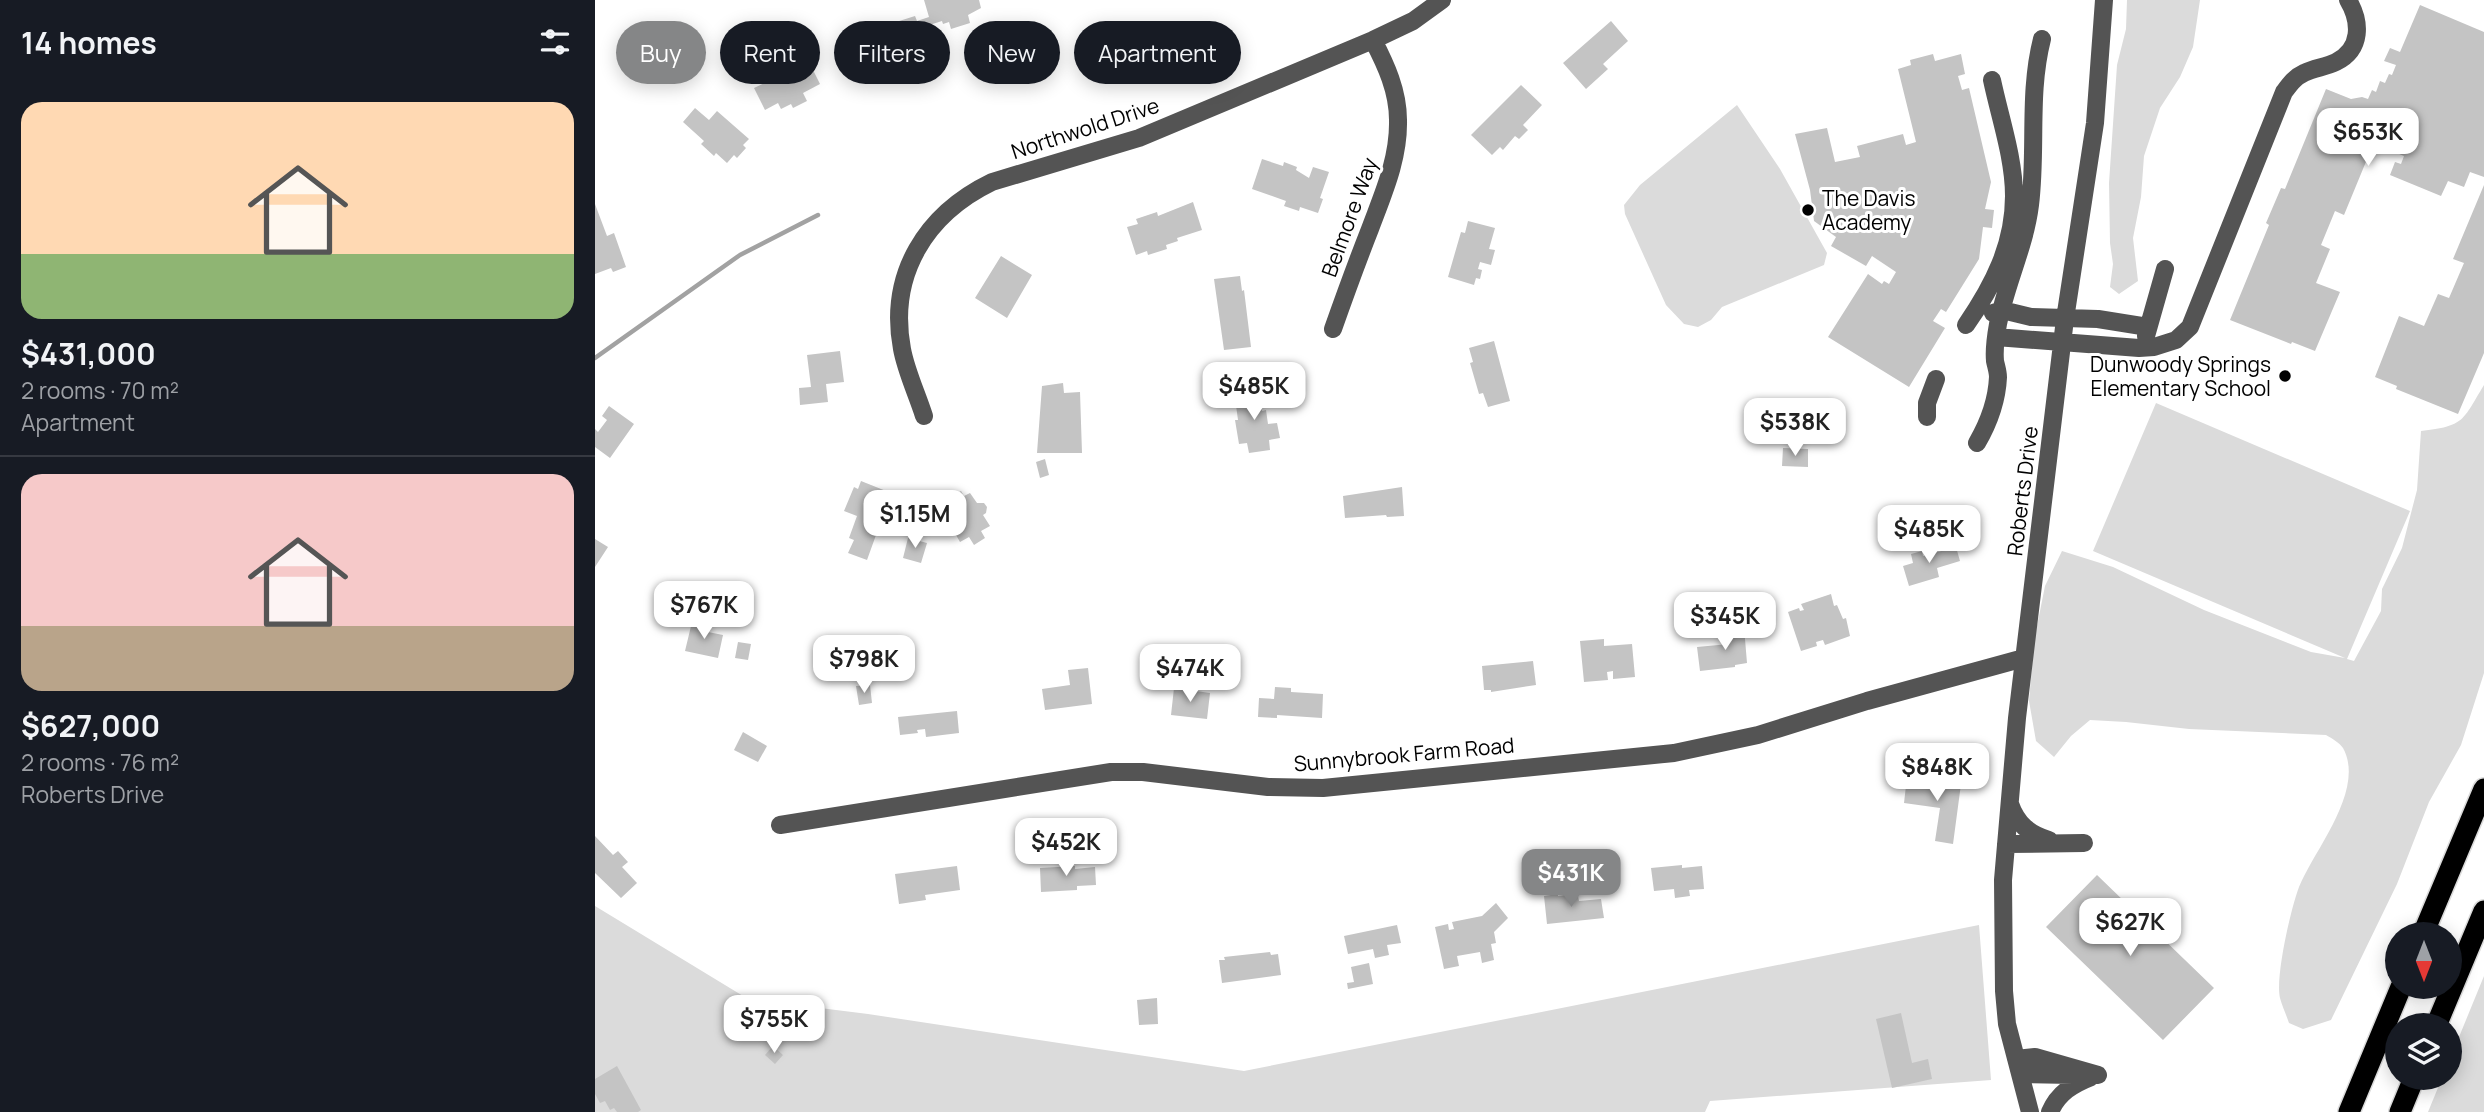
<!DOCTYPE html>
<meta charset="utf-8">
<style>
:root{--surface:#171b24;--page:#242831;--text:#f1f3f6;--muted:#9ea1a6;--line:#363941;--accent:#858687}
body{margin:0;font-family:Manrope,sans-serif;background:var(--page);color:var(--text);height:100vh;display:flex;flex-direction:column;font-size:26px;white-space:nowrap}
*{box-sizing:border-box;margin:0}
p{font-size:23px;color:var(--muted)}
.icon{flex:none;width:38px;height:38px;fill:none;stroke:currentColor;stroke-width:2;stroke-linecap:round;stroke-linejoin:round}
.map{position:relative;flex:1;overflow:hidden}
.drawer{display:flex;flex-direction:column;background:var(--surface);width:595px}
.drawer>*{flex:none}
.top-card{position:absolute;left:21px;top:21px;width:665px;height:63px;display:flex;gap:14px}
.needle{width:46px;rotate:180deg}
.tools{position:absolute;left:1790px;top:922px;display:grid;gap:14px}
.tools a{display:grid;place-items:center;width:77px;height:77px;border-radius:50%;background:var(--surface);box-shadow:0 4px 18px #0003;font-size:35px}
.price{position:absolute;translate:-50% -60px;padding:0 16px;border-radius:14px;background:#fff;color:#222;font-size:23px;line-height:46px;filter:drop-shadow(0 2px 4px #0008)}
.price::after{content:'';position:absolute;left:50%;top:42px;width:21px;height:16px;margin-left:-10px;background:inherit;clip-path:polygon(0 0,100% 0,50% 100%)}
.price.selected{background:var(--accent);color:#fff}
ul{padding:0;list-style:none}
li{display:grid;align-content:center;gap:14px;height:371px;padding:0 21px}
li+li{border-top:2px solid var(--line)}
li span{display:grid;place-items:center;height:217px;border-radius:21px;color:#555}
li>.icon{margin-inline-start:auto}
span .icon{width:126px;height:126px;fill:#fffc;stroke-width:1}
li b{font-size:30px}
h2{display:flex;justify-content:space-between;align-items:center;height:84px;padding:0 21px;font-size:30px}
.chip{padding:0 24px;border-radius:32px;background:var(--surface);box-shadow:0 4px 18px #0003;font-size:24px;line-height:63px}
.chip.selected{background:var(--accent);color:#fff}
main{display:flex;flex:1;min-height:0}
.map>svg:first-child{display:block}
</style>
<main>
<section class="drawer">
<h2>14 homes<svg class="icon" aria-label="filters" viewBox="0 0 24 24"><path d="M4 7h16M4 17h16"/><circle cx="9" cy="7" r="2"/><circle cx="15" cy="17" r="2"/></svg></h2>
<ul>
<li><span style="background:linear-gradient(#ffd9b3 70%,#8fb573 0)"><svg class="icon" aria-label="home" viewBox="0 0 24 24"><path d="M3 11l9-7 9 7M6 9v11h12V9"/></svg></span><div><b>$431,000</b><p>2 rooms · 70 m²</p><p>Apartment</p></div></li>
<li><span style="background:linear-gradient(#f6c9c9 70%,#b9a48a 0)"><svg class="icon" aria-label="home" viewBox="0 0 24 24"><path d="M3 11l9-7 9 7M6 9v11h12V9"/></svg></span><div><b>$627,000</b><p>2 rooms · 76 m²</p><p>Roberts Drive</p></div></li>
</ul>
</section>
<div class="map">
<svg width="1889" height="1112" viewBox="0 0 1889 1112">
<rect width="100%" height="100%" fill="#fff"/>
<!-- green -->
<path fill="#dbdbdb" d="M1532,0h73l-7,47 -13,30 -20,31 -16,48 -3,41 -8,41 5,43 -19,13 -9,-7 3,-23 -3,-21 -1,-60 8,-118 9,-36z
M1142,105l43,64 47,84 -3,12 -102,42 -11,13 -13,7 -14,-3 -18,-19 -41,-91 -1,-9 16,-20z
M1889,385v288l-23,72 -32,57 -32,82 -66,136 -28,9 -14,-6c-3,-9 -7,-17 -9,-25 -5,-21 11,-90 19,-111 15,-37 67,-97 44,-139 -3,-5 -12,-10 -17,-13l-137,-6 -63,-7 -36,-2 -19,16 -17,21 -18,-16 -7,-40 5,-60 11,-55 17,-35 51,16 91,43 107,42 34,6 -252,-107 63,-148 254,108 -63,148 7,2 27,-50 1,-22 20,-41 15,-58 4,-59c44,-5 41,-10 63,-46z
M0,906l153,93 120,15 376,57 735,-146 12,155 -281,21 -5,11h-1110z
M1889,976v136h-56l14,-34h8v-19z"/>
<g fill="none" stroke-linecap="round" stroke-linejoin="round">
<!-- stream -->
<path stroke="#a2a2a2" stroke-width="4.5" d="M0,358l145,-103 78,-40"/>
</g>
<!-- building -->
<path fill="#c4c4c4" d="M329,0h55l2,8 -13,7 2,8 -19,6 -2,-7 -6,2 -1,-3 -22,7 2,6 -21,6 -5,-18 19,-6 2,5 12,-4z
M1825,5l64,27v145l-14,-5 -6,15 -16,-6 -7,15 -51,-21 5,-13 6,2 3,-8 -19,-8 3,-8 -11,-5 -33,80 -9,-4 -14,34 9,4 -14,34 24,9 -25,59 -23,-9 -1,2 -61,-24 39,-95 -3,-2 15,-35 4,1 41,-100 25,10 11,-2 6,2 4,-9 4,2 4,-11 5,2 4,-9 3,1 4,-10 -12,-4 6,-13 10,4z
M1016,21l17,20 -25,23 5,5 -22,20 -23,-26z
M171,43l8,16 -12,6 -7,-16z
M1338,54l2,7 26,-7 4,20 -7,2 4,14 7,-2 22,94 -6,27 9,1 -2,18 -9,-1 -4,32 -33,53 -5,-3 -8,12 12,7 -36,59 -81,-50 40,-63 14,10 2,-3 5,3 7,-12 -24,-16 -6,10 -35,-20 5,-9 -22,-16 -4,-31 -15,-56 32,-6 8,34 25,-5 -3,-11 46,-12 3,11 10,-3 -18,-73 13,-4 -1,-5z
M216,66l9,18 -17,9 4,8 -14,7 -2,-4 -10,5 -3,-6 -13,7 -11,-22 36,-17 2,4z
M926,85l21,20 -19,20 5,5 -9,9 -4,-3 -12,14 -3,-3 -8,8 -21,-20z
M100,108l14,12 8,-9 32,28 -6,6 3,3 -9,10 -3,-3 -7,8 -11,-10 -2,3 -13,-12 3,-3 -21,-19z
M667,159l21,7 1,-4 13,5 -1,3 13,8 4,-11 16,5 -9,26 3,1 -5,14 -18,-6 -1,4 -15,-5 2,-5 -34,-12z
M1889,185v168l-26,61 -62,-25 1,-3 -22,-9 24,-61 25,10 14,-32 11,4 15,-35 -11,-4z
M598,202l9,28 -25,8 1,3 -12,4 1,4 -19,6 -1,-4 -11,4 -9,-28 11,-3 -2,-5 21,-7 1,4z
M0,204l12,32 7,-3 12,34 -13,5 -2,-4 -16,6z
M873,221l27,7 -6,21 6,1 -4,15 -11,-3 -2,7 4,1 -2,9 -4,-1 -2,7 -26,-8 13,-45 4,1z
M406,256l31,19 -25,43 -32,-20z
M645,276l2,15 2,-1 7,57 -27,3 -10,-71z
M899,341l16,60 -22,6 -5,-14 -4,1 -9,-31 3,-1 -4,-14z
M245,351l4,31 -18,2 2,18 -28,3 -1,-17 12,-1 -4,-32z
M468,383l1,10 16,-1 2,61h-45l5,-67z
M663,388l4,23 4,-1 2,14 9,-1 3,15 -11,2 1,10 -21,3 -2,-10 -8,1 -4,-24h3l-4,-29z
M14,406l25,18 -24,34 -15,-11v-18l3,3 9,-12 -5,-4z
M1188,448l25,1v18l-26,-1z
M450,459l4,16 -9,3 -4,-16z
M266,481l30,12 -4,12 5,2 -7,19 -5,-2 -13,36 -19,-7 6,-13 -5,-2 8,-22 -13,-5 10,-24 4,2z
M807,487l2,29 -17,1 -1,-2 -41,3 -2,-22z
M366,491l3,5 6,-3 7,10h7l3,4 -1,6 -3,2 7,11 -9,5 4,7 -11,7 -5,-8 -9,5 -4,-7 -9,-1 -4,-6 1,-5 3,-2 -5,-10 5,-3 -4,-6z
M313,538l19,5 -6,20 -18,-5z
M0,539l13,8 -13,20z
M1361,547l4,14 -23,7 2,9 -30,9 -6,-20 10,-3 -2,-9 11,-3 1,5z
M1236,594l3,12 3,-1 6,14 3,-1 4,18 -25,9 -2,-5 -7,2 1,4 -16,5 -13,-39 11,-4 1,3 4,-1 -3,-6z
M97,622l17,5 -1,5 15,3 -5,23 -33,-7z
M1149,627l3,36 -12,2v2l-35,4 -3,-24 32,-3 -2,-16z
M1009,639v7l28,-2 3,33 -22,2v-8l-6,1 1,8 -24,2 -4,-41z
M143,642l13,2 -3,16 -13,-2z
M938,661l3,24 -45,7v-2h-7l-2,-24z
M493,668l4,36 -47,6 -3,-21 28,-4 -2,-15z
M275,685l2,18 -13,2 -3,-19z
M680,687l16,1v4l32,2 -1,24 -45,-3v3l-19,-1 1,-19 15,1z
M579,688l36,5 -3,26 -36,-4z
M362,711l2,22 -33,4 -1,-8 -8,1 1,3 -18,2 -2,-18z
M148,732l24,14 -9,16 -24,-12z
M1312,777l54,7 -8,60 -18,-3 5,-33 -36,-5z
M0,836l18,19 5,-4 10,11 -6,5 15,16 -16,15 -26,-25z
M1087,865v3l20,-2 2,23 -15,1 1,6 -15,2 -1,-9 -20,2 -3,-23z
M362,866l3,24 -35,5 1,5 -27,4 -4,-30z
M480,866v3l20,-2 1,18 -19,1v4l-36,2 -1,-24z
M1502,875l117,113 -51,52 -117,-113z
M963,894v2l9,-1v2l11,-1 1,5 22,-2 3,19 -57,6 -3,-28z
M901,903l12,15 -14,14 2,11 -5,1 3,16 -12,3 -2,-11 -23,4 2,10 -15,3 -9,-42 13,-3 1,6 5,-1 -2,-7 30,-6z
M802,925l4,18 -14,2 2,10 -14,3 -2,-9 -25,5 -4,-18z
M675,952l1,3 7,-1 3,21 -59,8 -3,-23h6l-1,-3z
M774,963l4,21 -25,5 -1,-6 7,-1 -3,-15z
M562,998l1,26 -19,1 -2,-25z
M1306,1013l11,50 16,-4 4,20 -40,9 -16,-69z
M178,1046l10,9 -8,9 -10,-9z
M22,1066l24,44 -3,2h-21l-3,-4 -4,2 -5,-9 -5,2 -5,-9v-15z"/>
<g fill="none" stroke-linecap="round" stroke-linejoin="round">
<defs>
<path id="highway" d="M1828,934l61,-145
M1841,1026l48,-115
M1754,1112l52,-125
M1805,1112l14,-34"/>
</defs>
<!-- highway casing -->
<use href="#highway" stroke="#dbdbdb" stroke-width="24"/>
<!-- minor -->
<path stroke="#545454" stroke-width="18" d="M1398,313l9,-3 29,7 67,2 50,8
M1371,325c27,-39 48,-80 48,-129 0,-38 -14,-78 -22,-116
M738,329c12,-34 24,-67 37,-100 13,-35 29,-70 28,-109 0,-29 -12,-55 -25,-80
M1551,336l19,-67
M1401,337l143,11 15,-1 22,-7 14,-13 94,-235c6,-8 11,-15 20,-19 10,-5 22,-6 32,-11 26,-13 25,-40 12,-62
M329,416c-7,-22 -18,-45 -22,-67 -14,-75 24,-135 90,-167l147,-44 234,-98 40,-19 29,-21
M1332,417v-14l9,-24
M1382,443c11,-19 20,-43 21,-66 0,-5 -2,-11 -3,-16 -1,-11 1,-26 3,-37 8,-41 27,-78 32,-119 7,-56 -2,-111 12,-166
M1415,804c7,20 19,30 39,36
M185,825l331,-53h32l125,15 55,1 351,-35 84,-18 109,-34 157,-43
M1411,844l78,-1
M1421,1059l19,-2 63,18
M1425,1074l53,1
M1435,1112l-23,-88 -3,-33 -1,-111 14,-162 48,-399 30,-196 9,-123
M1455,1112c8,-19 23,-28 41,-35"/>
<!-- highway -->
<use href="#highway" stroke="#000" stroke-width="21"/>
</g>
<!-- markers -->
<g fill="#000" stroke="#fff" stroke-width="2.5">
<circle cx="1213" cy="210" r="7"/>
<circle cx="1690" cy="376" r="7"/>
</g>
<g text-anchor="middle" dominant-baseline="central" stroke-width="6" stroke-linejoin="round" paint-order="stroke">
<!-- street labels -->
<g font-size="21" fill="#000" stroke="#fff">
<text transform="translate(490 128) rotate(-18)">Northwold Drive</text>
<text transform="translate(754 217) rotate(-70)">Belmore Way</text>
<text transform="translate(1427 491) rotate(-83)">Roberts Drive</text>
<text transform="translate(809 754) rotate(-5)">Sunnybrook Farm Road</text>
</g>
<!-- poi labels -->
<g font-size="21" fill="#000" stroke="#fff" text-anchor="start">
<text x="1227" y="198">The Davis<tspan x="1227" dy="24">Academy</tspan></text>
<text x="1676" y="364" text-anchor="end">Dunwoody Springs<tspan x="1676" dy="24">Elementary School</tspan></text>
</g>
</g>
</svg>
<div class="tools">
<a><svg class="needle" viewBox="-14 -14 28 28"><path d="M0-13l5 13h-10z" fill="#e53935"/><path d="M0 13l5-13h-10z" fill="#9ea1a6"/></svg></a>
<a><svg class="icon" aria-label="layers" viewBox="0 0 24 24"><path d="M12 4l9 5-9 5-9-5zM3 14l9 5 9-5"/></svg></a>
</div>
<b class="price" style="left:1773px;top:168px">$653K</b>
<b class="price" style="left:659px;top:422px">$485K</b>
<b class="price" style="left:1200px;top:458px">$538K</b>
<b class="price" style="left:320px;top:550px">$1.15M</b>
<b class="price" style="left:1334px;top:565px">$485K</b>
<b class="price" style="left:109px;top:641px">$767K</b>
<b class="price" style="left:1130px;top:652px">$345K</b>
<b class="price" style="left:269px;top:695px">$798K</b>
<b class="price" style="left:595px;top:704px">$474K</b>
<b class="price" style="left:1342px;top:803px">$848K</b>
<b class="price" style="left:471px;top:878px">$452K</b>
<b class="price selected" style="left:976px;top:909px">$431K</b>
<b class="price" style="left:1535px;top:958px">$627K</b>
<b class="price" style="left:179px;top:1055px">$755K</b>
<div class="top-card">
<a class="chip selected">Buy</a>
<a class="chip">Rent</a>
<a class="chip">Filters</a>
<a class="chip">New</a>
<a class="chip">Apartment</a>
</div>
</div>
</main>
